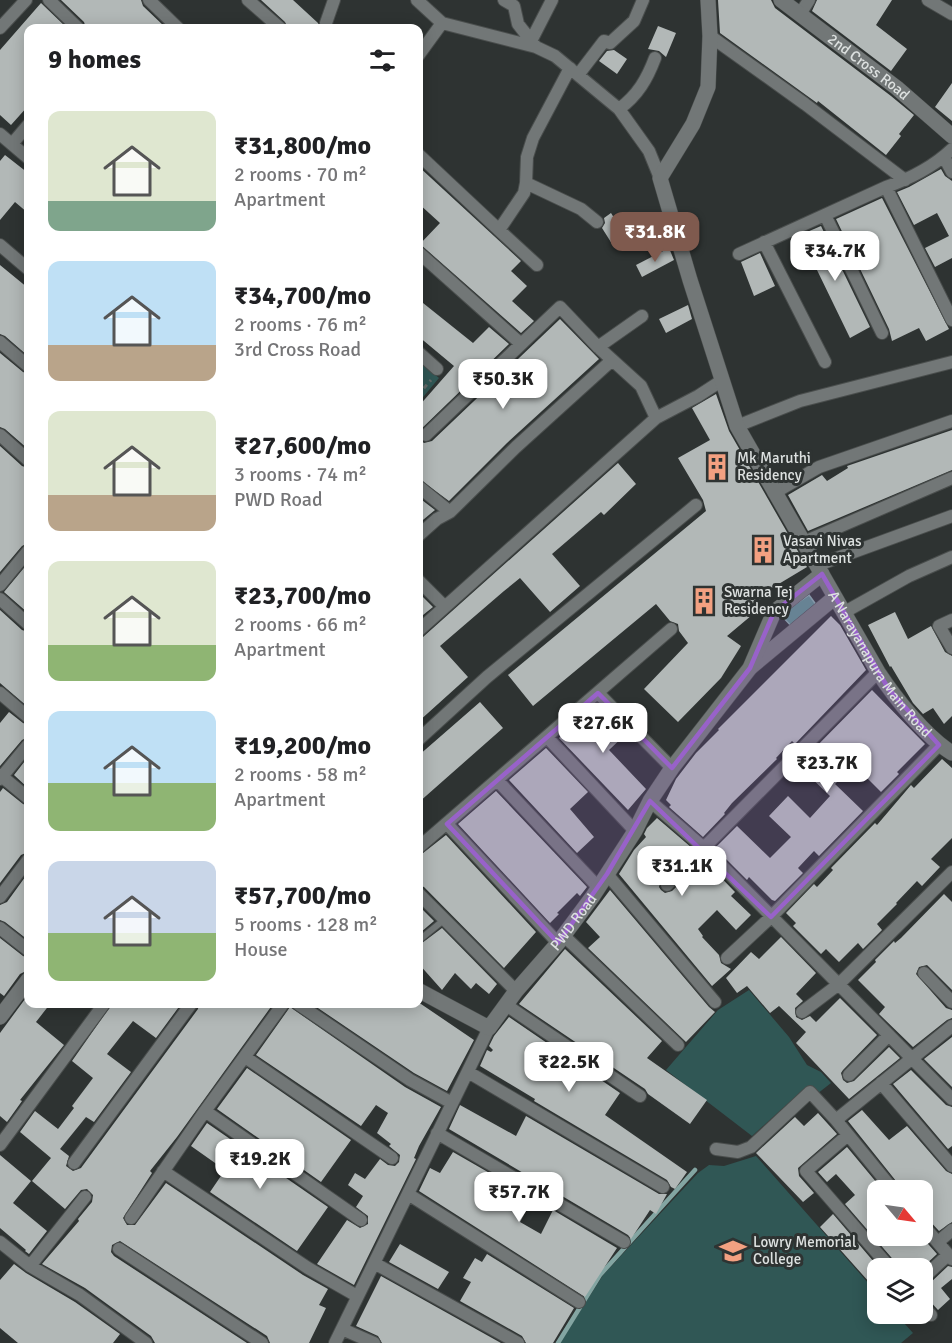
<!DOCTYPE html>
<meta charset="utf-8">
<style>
body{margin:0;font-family:Signika,sans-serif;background:#f2f2f2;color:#202124;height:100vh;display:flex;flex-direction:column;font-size:22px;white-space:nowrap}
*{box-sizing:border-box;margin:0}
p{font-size:20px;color:#757577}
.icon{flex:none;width:33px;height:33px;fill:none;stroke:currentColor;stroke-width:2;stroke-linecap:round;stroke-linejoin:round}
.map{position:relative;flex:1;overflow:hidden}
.sheet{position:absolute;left:24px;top:24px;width:399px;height:984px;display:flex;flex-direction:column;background:#fff;border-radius:12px;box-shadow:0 3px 15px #0003}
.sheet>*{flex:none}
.needle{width:39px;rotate:119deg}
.buttons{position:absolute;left:867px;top:1180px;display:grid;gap:12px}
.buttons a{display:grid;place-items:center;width:66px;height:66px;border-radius:12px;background:#fff;box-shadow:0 3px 15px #0003;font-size:30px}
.price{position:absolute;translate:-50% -51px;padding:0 14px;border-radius:12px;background:#fff;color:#222;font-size:20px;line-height:39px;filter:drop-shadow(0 2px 3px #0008)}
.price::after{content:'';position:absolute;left:50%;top:36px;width:18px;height:14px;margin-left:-9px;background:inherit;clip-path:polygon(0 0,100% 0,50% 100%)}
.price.current{background:#7f5a4e;color:#fff}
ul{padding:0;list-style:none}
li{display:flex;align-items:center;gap:18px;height:150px;padding:0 24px}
li span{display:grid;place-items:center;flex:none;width:168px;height:120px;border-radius:12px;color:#555}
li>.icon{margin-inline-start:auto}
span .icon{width:72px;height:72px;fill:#fffc;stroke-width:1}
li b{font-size:26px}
h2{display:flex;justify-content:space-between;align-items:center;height:72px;padding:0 24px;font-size:26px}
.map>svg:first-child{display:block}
</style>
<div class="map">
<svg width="952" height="1343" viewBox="0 0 952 1343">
<rect width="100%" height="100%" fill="#2e3332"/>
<!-- green -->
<path fill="#305755" d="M 419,361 L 439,378 L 419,402 Z
M 749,990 L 789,1037 L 807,1065 L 821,1072 L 831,1083 L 817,1094 L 806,1087 L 752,1136 L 666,1070 L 718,1010 Z
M 756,1156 L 877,1293 L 878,1314 L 896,1314 L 913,1333 L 901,1343 L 560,1343 L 603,1275 L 698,1173 L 709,1165 L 724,1166 Z"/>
<!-- water -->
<path fill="#5c8b88" stroke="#83a5a2" stroke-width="1.5" d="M 809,595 L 817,606 L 794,629 L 780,614 Z"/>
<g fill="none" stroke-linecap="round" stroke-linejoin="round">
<!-- stream -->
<path stroke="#83a5a2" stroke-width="4.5" d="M 558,1343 L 600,1275 L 695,1170"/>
</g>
<!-- building -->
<path fill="#b2b8b7" d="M 61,0 L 141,0 L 143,6 L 166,28 L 86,28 L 84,22 Z
M 261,0 L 293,0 L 318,23 L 320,28 L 288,28 L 285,22 Z
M 718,0 L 771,0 L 775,8 L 891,96 L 914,115 L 899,134 L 901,136 L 886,155 L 818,101 L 817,103 L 720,33 Z
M 817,0 L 892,0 L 876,25 L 907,49 L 891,71 L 812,11 Z
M 41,3 L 67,28 L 28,28 L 28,106 L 11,125 L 0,115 L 0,50 Z
M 658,26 L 676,33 L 666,57 L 659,51 L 648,49 Z
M 614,50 L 627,59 L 617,74 L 599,61 L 607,51 Z
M 952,83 L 952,121 L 935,107 Z
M 5,155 L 28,173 L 28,213 L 15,202 L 0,220 L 0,161 Z
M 418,166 L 521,261 L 511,271 L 527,286 L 512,301 L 534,321 L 521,333 L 420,244 L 440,223 L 418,203 Z
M 941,169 L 945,176 L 952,181 L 952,258 L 935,267 L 925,248 L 949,236 L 937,213 L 914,225 L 897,192 L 909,187 Z
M 882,198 L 949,329 L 926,341 L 919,328 L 892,341 L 889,329 L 836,219 Z
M 611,213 L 628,240 L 614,247 L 602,228 L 605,223 L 604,218 Z
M 821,226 L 870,327 L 850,338 L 800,235 Z
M 669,248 L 674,260 L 642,277 L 636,265 Z
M 760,253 L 775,286 L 754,296 L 741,262 Z
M 0,265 L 28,288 L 28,356 L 5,336 L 0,334 Z
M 418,299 L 473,343 L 489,327 L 509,344 L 418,432 L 418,407 L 454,366 L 418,336 Z
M 688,305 L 692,319 L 666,333 L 659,319 Z
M 560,319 L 599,359 L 507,443 L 449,501 L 418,478 L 418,438 L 424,443 L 432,441 Z
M 0,353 L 23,372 L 28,374 L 28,449 L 5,429 L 0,427 Z
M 716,394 L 729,431 L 807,567 L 767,591 L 769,594 L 746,608 L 752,615 L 727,636 L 741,646 L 721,678 L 678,722 L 644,689 L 688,643 L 679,631 L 678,624 L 670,621 L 656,604 L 533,706 L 508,675 L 706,511 L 703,500 L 678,458 L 710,440 L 692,408 Z
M 952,430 L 952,470 L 808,531 L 788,495 L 822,475 L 827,481 L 848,468 L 847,466 Z
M 0,446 L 22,466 L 28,468 L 28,543 L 22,546 L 0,572 Z
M 618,463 L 636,484 L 604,515 L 601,512 L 552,554 L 580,586 L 550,612 L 520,578 L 504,591 L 440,646 L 468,677 L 418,722 L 418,639 L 423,637 Z
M 418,497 L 435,510 L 418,524 Z
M 28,563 L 28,613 L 4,592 Z
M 418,592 L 433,607 L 418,619 Z
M 0,610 L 22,630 L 28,632 L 28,707 L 0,683 Z
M 895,612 L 908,639 L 931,626 L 945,652 L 952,656 L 952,716 L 944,724 L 933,708 L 923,714 L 913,703 L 891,666 L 890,667 L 868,625 Z
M 831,616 L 840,625 L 866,670 L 795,744 L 792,741 L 776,758 L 777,759 L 732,803 L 724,813 L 725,814 L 703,837 L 669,807 L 671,805 L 666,800 L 676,779 L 696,753 L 719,730 L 718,729 Z
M 872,690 L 925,744 L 897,772 L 899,774 L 881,792 L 854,765 L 835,784 L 863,811 L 819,856 L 814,851 L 798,868 L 803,873 L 775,901 L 772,900 L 749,877 L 747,880 L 715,848 L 737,826 L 770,858 L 791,837 L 769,816 L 788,796 L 810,818 L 830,796 L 800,767 L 809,758 L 807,756 Z
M 480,702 L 503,728 L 418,803 L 418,756 Z
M 597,704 L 626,734 L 609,750 L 646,789 L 628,810 L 559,738 Z
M 9,712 L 23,723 L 28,725 L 28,737 L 22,740 L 0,766 L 0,723 Z
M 546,748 L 588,792 L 570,809 L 594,837 L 577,853 L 509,780 Z
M 28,757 L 28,788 L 14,775 Z
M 942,759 L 952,768 L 952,838 L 931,859 L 940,867 L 922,886 L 917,881 L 896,903 L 897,904 L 877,924 L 882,930 L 863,949 L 858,943 L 839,962 L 826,949 L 821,954 L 793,926 L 796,923 L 786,913 L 814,884 L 817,887 L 833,870 L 831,868 L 875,823 L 877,825 L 911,785 L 914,788 Z
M 3,788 L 23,804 L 28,806 L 28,852 L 21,855 L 0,883 L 0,792 Z
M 496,791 L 587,887 L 580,896 L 577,893 L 557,913 L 559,914 L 550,923 L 458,824 Z
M 657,818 L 692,848 L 661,880 L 659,887 L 661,890 L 665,893 L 672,891 L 704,860 L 735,892 L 731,896 L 751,915 L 736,930 L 717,910 L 698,929 L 703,936 L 702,937 L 719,955 L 721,963 L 731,969 L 712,986 L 619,874 L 634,850 L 646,837 L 644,834 L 647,828 Z
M 446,835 L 536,932 L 504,968 L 424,887 L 418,885 L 418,857 Z
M 28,873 L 28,940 L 5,922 L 0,920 L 0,905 L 7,902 Z
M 610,890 L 709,1007 L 715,1012 L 686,1042 L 588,948 L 600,937 L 586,922 Z
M 944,894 L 952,902 L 952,990 L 927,965 L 919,967 L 916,974 L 946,1008 L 952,1010 L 952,1018 L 947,1020 L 913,1047 L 879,1014 L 885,1007 L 858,980 L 876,962 L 875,960 L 894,941 L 895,943 L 901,938 Z
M 418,905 L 434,921 L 421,932 L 418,929 Z
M 442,928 L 497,984 L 489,994 L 476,983 L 471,989 L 455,973 L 442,990 L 418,963 L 418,946 Z
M 781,937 L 816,973 L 796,994 L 803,1001 L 795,1008 L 796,1017 L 802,1020 L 810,1016 L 816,1022 L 840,998 L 877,1035 L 843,1070 L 841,1073 L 843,1080 L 847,1083 L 854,1081 L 889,1047 L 900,1058 L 849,1099 L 796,1043 L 806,1032 L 779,1006 L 770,1013 L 747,986 L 737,993 L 726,978 L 751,952 L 759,959 Z
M 0,938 L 23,956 L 28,958 L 28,970 L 20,974 L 4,996 L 0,993 Z
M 565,949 L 662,1041 L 647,1058 L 707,1100 L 690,1124 L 648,1094 L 645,1089 L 519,1004 Z
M 28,995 L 28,1004 L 50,1004 L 36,1022 L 64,1045 L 20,1100 L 22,1101 L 7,1122 L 0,1116 L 0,1033 Z
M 112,1004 L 181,1004 L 156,1038 L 133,1021 L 107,1054 L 131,1072 L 94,1122 L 86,1117 L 60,1149 L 69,1156 L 66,1166 L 73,1171 L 81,1168 L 198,1009 L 199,1004 L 273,1004 L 177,1137 L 150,1171 L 152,1173 L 123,1218 L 127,1225 L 135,1225 L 166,1183 L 303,1275 L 328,1289 L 319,1305 L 326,1308 L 309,1343 L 270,1343 L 267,1336 L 120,1241 L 112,1245 L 111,1252 L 114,1256 L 247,1343 L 155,1343 L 151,1336 L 85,1288 L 42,1264 L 79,1221 L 78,1219 L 92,1202 L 93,1195 L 87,1189 L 81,1190 L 65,1209 L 32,1181 L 51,1158 L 20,1132 L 35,1111 L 58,1129 L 74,1108 L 72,1106 L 93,1078 L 72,1061 Z
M 312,1004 L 421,1004 L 474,1040 L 447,1091 L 414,1073 Z
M 290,1007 L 405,1087 L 441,1107 L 419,1146 L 414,1158 L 416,1159 L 354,1285 L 317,1264 L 347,1220 L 360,1228 L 368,1224 L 368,1216 L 356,1207 L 363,1196 L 348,1185 L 355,1173 L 365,1179 L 380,1159 L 388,1165 L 395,1166 L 399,1162 L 400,1155 L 389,1146 L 391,1144 L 377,1133 L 388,1113 L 376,1105 L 361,1126 L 256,1055 Z
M 509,1017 L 620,1093 L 605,1115 L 687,1172 L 675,1189 L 671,1187 L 667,1180 L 534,1101 L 535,1099 L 480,1066 L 487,1050 L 491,1052 L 493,1050 L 489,1046 L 494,1036 Z
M 952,1037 L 952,1087 L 924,1059 Z
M 247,1068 L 351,1140 L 321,1182 L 217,1109 Z
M 911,1070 L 946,1105 L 952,1107 L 952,1146 L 948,1149 L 893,1084 Z
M 460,1105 L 516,1136 L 526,1116 L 659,1194 L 667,1194 L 656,1214 L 650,1210 L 631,1239 L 628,1235 L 449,1129 Z
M 862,1110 L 889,1140 L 907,1126 L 946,1171 L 952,1174 L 952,1222 L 939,1231 L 928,1219 L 922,1216 L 922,1191 L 902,1191 L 900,1186 L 848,1121 Z
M 818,1113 L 837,1134 L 798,1168 L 799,1176 L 814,1193 L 803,1202 L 756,1153 L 795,1117 L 804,1126 Z
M 207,1123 L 328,1207 L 297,1251 L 210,1192 L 225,1170 L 191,1146 Z
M 847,1147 L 882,1189 L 878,1191 L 878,1236 L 921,1236 L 937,1254 L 921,1269 L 899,1269 L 897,1264 L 845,1204 L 855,1195 L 836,1174 L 827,1182 L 818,1172 Z
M 453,1152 L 533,1198 L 520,1222 L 541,1234 L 553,1210 L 617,1248 L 585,1297 L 419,1191 L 430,1168 L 440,1173 Z
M 0,1155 L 31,1181 L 13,1203 L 47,1231 L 29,1254 L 25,1251 L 26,1250 L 0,1228 Z
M 833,1214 L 880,1269 L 878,1269 L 878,1292 L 820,1227 Z
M 400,1244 L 449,1272 L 438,1289 L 389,1262 Z
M 487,1254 L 574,1308 L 553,1343 L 526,1343 L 522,1336 L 460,1301 L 471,1282 L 463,1278 L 475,1258 L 482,1262 Z
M 14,1264 L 26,1273 L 75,1302 L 120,1334 L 113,1343 L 18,1343 L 0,1328 L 0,1280 Z
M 948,1266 L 952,1267 L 952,1279 L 941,1288 L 950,1299 L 938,1310 L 928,1299 L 922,1297 L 922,1287 L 928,1285 Z
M 381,1276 L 501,1343 L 382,1343 L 378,1336 L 356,1326 Z"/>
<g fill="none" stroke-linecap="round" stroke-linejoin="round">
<defs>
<path id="service" d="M 418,941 L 445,919"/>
<path id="minor" d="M 49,0 L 78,28
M 149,0 L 178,28
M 248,0 L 280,28
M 417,0 L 442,23
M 504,0 L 514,6 L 518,24 L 536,47
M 928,0 L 952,14
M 800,14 L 809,0
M 326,23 L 334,0
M 0,28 L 26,0
M 710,36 L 805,104 L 905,180
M 531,41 L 552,0
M 418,56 L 442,23 L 536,47 L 555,56 L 619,109 L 649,151 L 660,178
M 578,75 L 604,41 L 610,43 L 634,21 L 643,0
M 619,109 C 638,95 647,79 655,58
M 0,134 L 28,158
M 12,144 L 28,125
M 418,154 L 499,230 L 524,193 L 526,183 L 527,157 L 533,138 L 570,68
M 944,157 L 952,172
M 526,183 L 581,209 L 597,222
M 886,187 L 952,320
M 825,215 L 882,333
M 499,230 L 537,265
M 764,242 L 825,362
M 0,245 L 28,269
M 418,252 L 520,343
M 739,254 L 886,187 C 909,179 934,166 952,149
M 0,342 L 28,366
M 598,347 L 642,316
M 418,352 L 437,369
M 737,426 L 800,401 L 952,362
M 0,435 L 28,460
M 426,435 L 560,307 L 598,347 L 641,386 L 656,418
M 418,486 L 450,512
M 774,493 L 819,467 L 952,421
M 418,536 L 437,519 L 450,512 L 516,447 L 611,361
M 804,542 L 952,478
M 818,565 L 952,516
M 418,580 L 445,607
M 0,585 L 28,551
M 0,599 L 28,624
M 843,613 L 909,576 L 952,557
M 952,620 L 939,626 L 952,648
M 418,631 L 656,418 L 698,396 L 721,381
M 0,693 L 28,717
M 598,693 L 672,768
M 547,737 L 635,831
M 418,740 L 487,677 L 696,505
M 0,775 L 28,798
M 0,779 L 28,745
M 497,780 L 599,888
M 650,801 L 705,849 L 952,1099
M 447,824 L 558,943
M 418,848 L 671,629
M 607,874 L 715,1002
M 667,885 L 878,672
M 418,893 L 516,991
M 0,897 L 28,860
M 0,928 L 28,950
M 563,935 L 678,1045
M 727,958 L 771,917 L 939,745
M 924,973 L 952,1002
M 298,1004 L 410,1080 L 452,1103
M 506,1005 L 640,1096
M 802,1012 L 839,984 L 952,872
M 245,1057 L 392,1158
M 468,1072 L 663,1187
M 849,1075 L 889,1035
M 881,1083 L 952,1166
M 205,1111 L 361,1220
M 836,1120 L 952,1026
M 437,1133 L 624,1242
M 848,1135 L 806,1171 L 891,1269
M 0,1145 L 104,1004
M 716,1149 L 738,1152 L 751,1147 L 810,1092 L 836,1120 L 894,1191
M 74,1163 L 191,1004
M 163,1171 L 308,1268 L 357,1296
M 408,1194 L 579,1302
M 131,1218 L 205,1111 L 283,1004
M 922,1224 L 952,1259
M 0,1242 L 30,1266 L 80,1295 L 146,1343
M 938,1242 L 952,1230
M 119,1249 L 262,1343
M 374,1263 L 518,1343
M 30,1266 L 85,1197
M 922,1279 L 948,1255
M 922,1305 L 931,1315
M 342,1329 L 374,1343
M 335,1343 L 489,1028"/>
<g id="tertiary">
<path id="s1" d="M 708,0 L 710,36 L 708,87 L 693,124 L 660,178 L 690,280 L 737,426 L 878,672 C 895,698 926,737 952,753"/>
<path id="s2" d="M 781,0 L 897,88 L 952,136"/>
<path d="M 751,667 L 834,598"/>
<path id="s3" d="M 418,990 L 489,1028 L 516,991 L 558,943 L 593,896 L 635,831 L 650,801 L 672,768 L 750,668 L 774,612 L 822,574"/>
<path d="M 0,1017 L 28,980"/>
</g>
</defs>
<!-- service casing -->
<use href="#service" stroke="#4a4e4d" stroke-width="8"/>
<!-- minor casing -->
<use href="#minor" stroke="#4a4e4d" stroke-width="14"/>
<!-- tertiary casing -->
<use href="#tertiary" stroke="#4a4e4d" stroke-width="16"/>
<!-- path -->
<path stroke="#656a69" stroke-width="3" stroke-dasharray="4.5 4.5" stroke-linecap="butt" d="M 418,395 L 431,380"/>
<!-- service -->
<use href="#service" stroke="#727777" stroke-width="6"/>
<!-- minor -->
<use href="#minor" stroke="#727777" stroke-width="12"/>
<!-- tertiary -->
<use href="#tertiary" stroke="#727777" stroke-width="15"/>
</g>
<!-- marked area -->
<path fill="#9862c9" fill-opacity="0.2" stroke="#9862c9" stroke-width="4.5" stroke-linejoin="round" d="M 822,574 L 888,688 L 939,745 L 771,917 L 650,801 L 607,874 L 558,943 L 447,824 L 598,693 L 672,768 L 750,668 L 774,612 Z"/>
<!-- icons -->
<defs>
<symbol id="building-bare" viewBox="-9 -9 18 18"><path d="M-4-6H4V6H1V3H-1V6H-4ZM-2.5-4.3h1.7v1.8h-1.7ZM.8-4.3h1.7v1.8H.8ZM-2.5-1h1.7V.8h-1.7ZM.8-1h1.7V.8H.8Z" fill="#f3a081" stroke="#2e3332" stroke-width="2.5" paint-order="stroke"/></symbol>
<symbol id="university-bare" viewBox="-9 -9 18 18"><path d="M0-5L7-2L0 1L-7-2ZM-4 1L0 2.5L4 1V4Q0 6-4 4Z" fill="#f3a081" stroke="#2e3332" stroke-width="2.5" paint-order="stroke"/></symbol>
</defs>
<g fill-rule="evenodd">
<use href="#building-bare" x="698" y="448" width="38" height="38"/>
<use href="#building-bare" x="744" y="531" width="38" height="38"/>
<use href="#building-bare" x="685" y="582" width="38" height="38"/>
<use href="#university-bare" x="714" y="1232" width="38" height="38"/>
</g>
<g text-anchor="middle" stroke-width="6" stroke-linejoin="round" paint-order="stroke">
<!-- street labels -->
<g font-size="15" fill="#dde1e0" stroke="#2e3332">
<text dy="5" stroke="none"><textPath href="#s2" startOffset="110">2nd Cross Road</textPath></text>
<text dy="5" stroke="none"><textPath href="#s1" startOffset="728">A Narayanapura Main Road</textPath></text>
<text dy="5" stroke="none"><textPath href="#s3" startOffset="216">PWD Road</textPath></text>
</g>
<!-- poi labels -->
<g font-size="15" fill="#dde1e0" stroke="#2e3332" text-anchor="start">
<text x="737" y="463">Mk Maruthi<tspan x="737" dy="17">Residency</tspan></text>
<text x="783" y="546">Vasavi Nivas<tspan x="783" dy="17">Apartment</tspan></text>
<text x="724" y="597">Swarna Tej<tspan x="724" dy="17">Residency</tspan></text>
<text x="753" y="1247">Lowry Memorial<tspan x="753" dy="17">College</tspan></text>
</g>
</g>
</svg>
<div class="buttons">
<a><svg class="needle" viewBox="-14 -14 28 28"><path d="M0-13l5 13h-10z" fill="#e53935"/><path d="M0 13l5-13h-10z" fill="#757577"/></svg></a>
<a><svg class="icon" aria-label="layers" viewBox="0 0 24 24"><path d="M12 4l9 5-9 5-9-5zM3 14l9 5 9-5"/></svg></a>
</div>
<b class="price current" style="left:655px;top:263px">₹31.8K</b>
<b class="price" style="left:835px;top:282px">₹34.7K</b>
<b class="price" style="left:503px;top:410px">₹50.3K</b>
<b class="price" style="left:603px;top:754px">₹27.6K</b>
<b class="price" style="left:827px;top:794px">₹23.7K</b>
<b class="price" style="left:682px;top:897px">₹31.1K</b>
<b class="price" style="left:569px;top:1093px">₹22.5K</b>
<b class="price" style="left:260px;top:1190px">₹19.2K</b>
<b class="price" style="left:519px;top:1223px">₹57.7K</b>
<section class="sheet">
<h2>9 homes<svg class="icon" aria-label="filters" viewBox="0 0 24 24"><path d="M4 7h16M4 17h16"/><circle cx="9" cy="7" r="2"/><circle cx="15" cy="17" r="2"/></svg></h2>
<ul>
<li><span style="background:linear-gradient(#dfe7d0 75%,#7fa58c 0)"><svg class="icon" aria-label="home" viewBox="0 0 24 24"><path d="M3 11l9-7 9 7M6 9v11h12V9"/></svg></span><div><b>₹31,800/mo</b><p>2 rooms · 70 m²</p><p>Apartment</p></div></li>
<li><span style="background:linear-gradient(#bfe0f5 70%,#b9a48a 0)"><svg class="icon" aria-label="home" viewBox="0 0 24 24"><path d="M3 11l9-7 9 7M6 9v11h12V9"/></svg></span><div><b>₹34,700/mo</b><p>2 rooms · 76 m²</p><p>3rd Cross Road</p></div></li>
<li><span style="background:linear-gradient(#dfe7d0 70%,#b9a48a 0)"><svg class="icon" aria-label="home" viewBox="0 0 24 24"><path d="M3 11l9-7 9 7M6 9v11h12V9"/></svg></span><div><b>₹27,600/mo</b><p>3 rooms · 74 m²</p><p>PWD Road</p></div></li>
<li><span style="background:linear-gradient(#dfe7d0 70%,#8fb573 0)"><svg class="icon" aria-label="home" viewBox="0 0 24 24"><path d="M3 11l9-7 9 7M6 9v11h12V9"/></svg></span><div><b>₹23,700/mo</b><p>2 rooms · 66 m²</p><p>Apartment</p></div></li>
<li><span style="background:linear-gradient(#bfe0f5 60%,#8fb573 0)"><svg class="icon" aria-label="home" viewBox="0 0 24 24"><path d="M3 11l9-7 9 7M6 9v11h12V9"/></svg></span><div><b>₹19,200/mo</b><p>2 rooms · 58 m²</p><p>Apartment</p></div></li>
<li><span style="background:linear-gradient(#c9d6e8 60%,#8fb573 0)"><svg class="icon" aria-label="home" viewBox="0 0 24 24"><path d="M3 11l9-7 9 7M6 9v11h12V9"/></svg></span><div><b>₹57,700/mo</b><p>5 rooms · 128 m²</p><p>House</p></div></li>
</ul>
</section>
</div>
